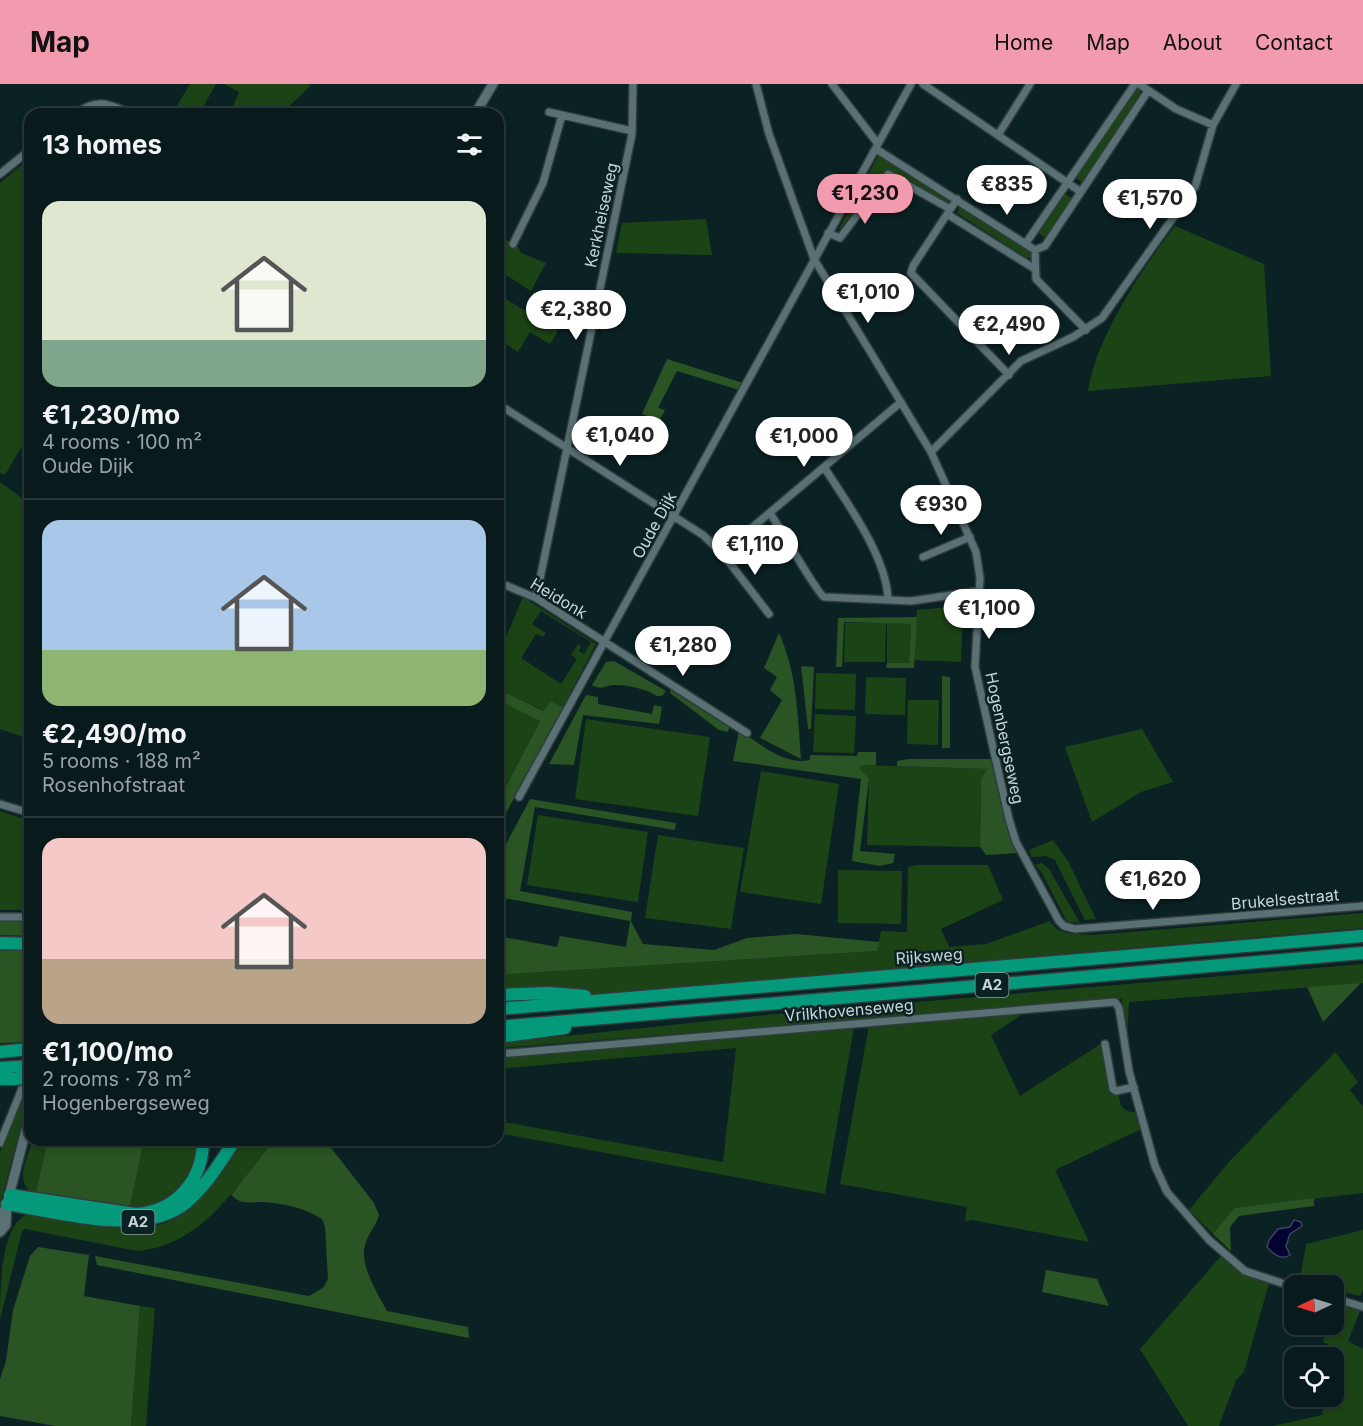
<!DOCTYPE html>
<meta charset="utf-8">
<style>
body{margin:0;font-family:Inter,sans-serif;background:#112324;color:#f1f3f6;height:100vh;display:flex;flex-direction:column;font-size:22px;white-space:nowrap}
*{box-sizing:border-box;margin:0}
p{font-size:20px;color:#98a1a3}
.icon{flex:none;width:33px;height:33px;fill:none;stroke:currentColor;stroke-width:2;stroke-linecap:round;stroke-linejoin:round}
.map{position:relative;flex:1;overflow:hidden}
.side{position:absolute;left:24px;top:24px;width:480px;height:1038px;display:flex;flex-direction:column;background:#081a1b;border-radius:18px;box-shadow:0 3px 9px #0003,0 0 0 2px #29383a}
.side>*{flex:none}
.needle{width:39px;rotate:266deg}
.buttons{position:absolute;left:1284px;top:1191px;display:grid;gap:12px}
.buttons a{display:grid;place-items:center;width:60px;height:60px;border-radius:12px;background:#081a1b;box-shadow:0 3px 9px #0003,0 0 0 2px #29383a;font-size:30px}
.price{position:absolute;translate:-50% -51px;padding:0 14px;border-radius:21px;background:#fff;color:#222;font-size:20px;line-height:39px;filter:drop-shadow(0 2px 3px #0008)}
.price::after{content:'';position:absolute;left:50%;top:36px;width:18px;height:14px;margin-left:-9px;background:inherit;clip-path:polygon(0 0,100% 0,50% 100%)}
.price.current{background:#f29aae;color:#111}
ul{padding:0;list-style:none}
li{display:grid;align-content:center;gap:12px;height:318px;padding:0 18px}
li+li{border-top:2px solid #29383a}
li span{display:grid;place-items:center;height:186px;border-radius:18px;color:#555}
li>.icon{margin-inline-start:auto}
span .icon{width:108px;height:108px;fill:#fffc;stroke-width:1}
li b{font-size:26px}
h2{display:flex;justify-content:space-between;align-items:center;height:72px;padding:0 18px;font-size:26px}
header{display:flex;align-items:center;gap:36px;box-sizing:border-box;height:84px;padding:0 30px;background:#f29aae;color:#111}
header strong{font-size:28px}
nav{display:flex;gap:33px;margin-inline-start:auto;font-size:21px}
.map>svg:first-child{display:block}
</style>
<header>
<strong>Map</strong>
<nav><a>Home</a><a>Map</a><a>About</a><a>Contact</a></nav>
</header>
<div class="map">
<svg width="1363" height="1342" viewBox="0 0 1363 1342">
<rect width="100%" height="100%" fill="#0b2224"/>
<!-- green -->
<path fill="#1c4315" fill-rule="evenodd" d="M 190,0 L 216,0 L 199,30 L 172,30 Z
M 224,0 L 308,0 L 311,1 L 281,30 L 232,30 L 230,29 L 239,8 Z
M 1137,2 L 1142,12 L 1083,99 L 1075,93 Z
M 879,70 L 951,117 L 947,120 L 888,88 L 837,148 Z
M 30,74 L 30,348 L 5,391 L 0,389 L 0,99 Z
M 1064,109 L 1073,115 L 1046,154 L 1037,148 Z
M 960,121 L 1031,167 L 1031,174 L 1026,174 L 957,129 Z
M 706,135 L 712,171 L 616,169 L 622,139 Z
M 1175,142 L 1264,180 L 1271,292 L 1088,307 C 1097,251 1141,187 1175,142 Z
M 498,152 L 517,161 L 521,169 L 546,179 L 531,207 L 498,186 Z
M 498,210 L 558,247 L 550,260 L 530,248 L 518,268 L 498,255 Z
M 0,398 L 30,420 L 30,655 L 0,645 Z
M 523,513 L 596,560 L 563,623 L 550,617 L 545,627 L 498,605 L 498,572 ZM 541,527 L 591,558 L 584,570 L 579,567 L 581,562 L 578,560 L 571,571 L 577,575 L 561,600 L 521,574 L 536,550 L 543,553 L 546,549 L 532,540 Z
M 963,522 L 961,578 L 913,576 L 917,526 Z
M 845,539 L 886,539 L 885,578 L 844,578 Z
M 887,539 L 911,540 L 909,579 L 887,579 Z
M 816,589 L 856,590 L 855,626 L 815,625 Z
M 866,593 L 906,594 L 905,631 L 865,630 Z
M 498,616 L 540,637 L 498,718 Z
M 908,616 L 939,616 L 938,661 L 907,660 Z
M 815,630 L 856,632 L 854,669 L 813,668 Z
M 586,635 L 710,653 L 698,732 L 575,715 Z
M 1142,645 L 1173,698 L 1141,708 L 1092,738 L 1065,663 Z
M 864,681 L 988,685 L 981,695 L 980,763 L 867,761 L 869,695 L 858,684 Z
M 761,687 L 839,700 L 821,820 L 740,808 Z
M 0,727 L 30,737 L 30,759 L 23,780 L 30,783 L 30,826 L 0,826 Z
M 538,731 L 648,748 L 638,818 L 527,801 Z
M 658,751 L 744,764 L 731,845 L 645,834 Z
M 1053,756 L 1068,777 L 1096,835 L 1085,836 L 1055,776 L 1046,772 L 1032,773 L 1029,766 Z
M 1042,779 L 1049,785 L 1080,839 L 1067,838 L 1042,789 L 1035,781 Z
M 918,781 L 988,781 L 1003,816 L 941,845 L 949,863 L 986,860 L 1050,837 C 1058,852 1078,850 1093,851 L 1363,829 L 1363,844 L 591,911 L 498,912 L 498,891 L 877,867 L 881,847 L 907,848 L 908,783 Z
M 838,786 L 902,787 L 901,840 L 838,839 Z
M 1363,880 L 1363,899 L 1129,918 L 1127,960 L 1122,915 L 498,964 L 498,959 L 776,930 Z
M 1023,930 L 991,951 L 1020,1012 L 1107,956 L 1121,1022 L 1127,1027 L 1137,1029 L 1141,1045 L 1055,1086 L 1089,1158 L 972,1136 L 965,1137 L 967,1123 L 840,1100 L 869,941 Z
M 854,943 L 825,1110 L 498,1049 L 498,1037 L 723,1078 L 736,964 L 498,985 L 498,972 Z
M 1335,968 L 1358,998 L 1350,1006 L 1363,1023 L 1363,1109 L 1234,1124 L 1213,1150 L 1189,1126 L 1229,1078 Z
M 30,990 L 30,1008 L 0,1120 L 0,1068 Z
M 33,1056 L 48,1056 L 35,1111 C 13,1099 27,1075 33,1056 Z
M 144,1056 L 196,1056 C 196,1093 169,1124 130,1123 Z
M 243,1056 L 274,1056 C 236,1102 202,1162 137,1167 L 25,1145 L 22,1147 L 0,1236 C 0,1208 0,1130 33,1130 C 83,1138 152,1162 192,1122 C 212,1103 226,1078 243,1056 Z
M 1363,1146 L 1363,1206 L 1360,1212 L 1334,1206 L 1334,1202 L 1316,1201 L 1300,1197 L 1306,1160 Z
M 1222,1171 L 1239,1188 L 1269,1199 L 1244,1288 L 1236,1296 L 1219,1342 L 1188,1342 L 1140,1265 Z
M 1334,1219 L 1360,1227 L 1348,1257 L 1363,1265 L 1363,1342 L 1273,1342 L 1322,1331 L 1326,1313 L 1334,1312 L 1334,1285 L 1338,1265 L 1323,1258 L 1327,1241 L 1334,1240 Z
M 140,1222 L 155,1224 L 146,1342 L 131,1342 Z"/>
<!-- forest -->
<path fill="#2a5423" d="M 667,275 L 743,299 L 739,306 L 677,287 L 658,324 L 665,326 L 648,358 L 639,353 L 649,333 L 642,330 Z
M 917,533 L 914,584 L 886,584 L 887,579 L 909,579 L 911,540 L 844,538 L 842,583 L 836,583 L 838,534 Z
M 779,549 C 797,589 798,632 801,675 L 760,654 L 782,616 L 770,606 L 777,593 L 764,584 Z
M 614,577 L 666,607 L 662,612 L 657,612 C 646,605 629,601 615,601 C 605,601 602,607 592,601 L 606,578 Z
M 801,582 L 814,583 L 811,645 L 808,645 Z
M 942,592 L 950,593 L 950,664 L 942,664 Z
M 671,602 L 730,641 L 728,648 L 719,646 L 670,609 Z
M 498,605 L 544,627 L 550,617 L 563,623 L 498,744 L 498,718 L 540,637 L 498,616 Z
M 586,611 L 598,613 L 598,620 L 652,630 L 654,621 L 662,623 L 659,640 L 583,631 L 574,681 L 549,680 Z
M 739,646 C 759,659 785,682 810,676 L 810,671 L 857,672 L 858,668 L 876,668 L 876,681 L 864,681 L 859,684 L 869,695 L 860,767 L 895,770 L 893,779 L 880,782 L 852,777 L 861,695 L 733,677 Z
M 908,675 L 992,675 L 1017,769 L 986,771 L 980,763 L 981,695 L 987,685 L 897,682 L 897,677 Z
M 530,715 L 676,739 L 675,746 L 535,723 L 520,807 L 632,828 L 631,837 L 643,860 L 714,866 L 747,854 L 796,850 L 879,858 L 877,867 L 498,891 L 498,852 L 557,863 L 560,852 L 626,863 L 630,837 L 498,813 L 498,775 Z
M 0,835 L 30,835 L 30,852 L 0,851 Z
M 0,864 L 30,865 L 30,958 L 0,959 Z
M 1361,899 L 1323,938 L 1307,903 Z
M 48,1056 L 144,1056 L 130,1123 L 35,1111 Z
M 274,1056 L 325,1056 L 374,1119 L 379,1131 C 376,1142 368,1150 365,1161 C 359,1181 378,1210 387,1227 L 468,1243 L 469,1254 L 97,1181 L 95,1172 L 309,1212 L 324,1203 L 328,1195 L 325,1143 L 322,1135 C 305,1124 282,1119 262,1118 C 249,1118 241,1121 231,1111 Z
M 1314,1114 L 1314,1122 L 1239,1132 L 1230,1143 L 1231,1167 L 1213,1150 L 1234,1124 Z
M 38,1163 L 89,1171 L 84,1212 L 140,1222 L 131,1342 L 55,1342 L 0,1332 L 0,1295 L 6,1277 L 13,1226 L 30,1172 Z
M 1046,1186 L 1097,1195 L 1109,1222 L 1042,1208 Z"/>
<!-- water -->
<path fill="#030332" stroke="#3e4263" stroke-width="1.5" d="M 1294,1136 L 1301,1138 L 1302,1142 L 1290,1150 L 1286,1162 L 1290,1171 C 1281,1177 1273,1170 1267,1163 L 1269,1156 L 1278,1145 L 1290,1143 Z"/>
<g fill="none" stroke-linecap="round" stroke-linejoin="round">
<defs>
<path id="street" d="M 756,0 L 769,50 L 814,175 L 931,368 L 976,468 L 980,494 L 975,583 L 1009,735 L 1016,758 L 1059,837 L 1064,842 L 1075,845 L 1363,822
M 832,0 L 878,60
M 923,0 L 1081,108
M 1139,0 L 1176,25 L 1213,41
M 549,28 L 632,47
M 75,30 C 99,13 108,20 133,30
M 998,51 L 1030,0
M 876,65 L 1035,166 L 1036,195 L 1086,246
M 0,90 L 30,66
M 957,115 L 913,182 L 911,189 L 1009,291
M 947,130 L 1035,185
M 828,149 L 840,154 L 888,90 L 950,125
M 1026,159 L 1135,0
M 513,160 L 543,99 L 562,31
M 1035,166 L 1045,162 L 1148,7
M 498,320 L 703,451 L 722,469 L 769,530
M 931,368 L 1021,277 L 1073,253 L 1102,234 L 1195,103 L 1213,41 L 1236,0
M 824,383 C 847,419 887,473 888,516
M 770,429 C 779,442 817,509 824,513 L 911,517 L 979,507
M 722,469 L 901,318
M 923,473 L 970,453
M 498,498 L 536,514 L 747,649
M 536,514 L 632,50 L 633,0
M 519,713 L 911,0
M 0,720 L 30,729
M 0,833 L 30,833
M 1105,960 L 1113,1005 L 1116,1007 L 1134,1003
M 498,970 L 1115,918 L 1119,924 L 1129,987 L 1155,1082 L 1167,1108 L 1209,1156 L 1245,1187 L 1294,1203
M 0,1059 L 27,992
M 1334,1214 L 1363,1223"/>
<path id="secondary" d="M 475,30 L 493,0
M 0,1136 L 7,1120
M 0,1148 L 6,1141 L 7,1120 L 30,1030"/>
<path id="highway" d="M 0,859 L 30,860
M 498,911 L 549,909 L 585,912
M 498,925 L 1363,852
M 498,943 L 1363,869
M 498,953 L 565,944
M 0,968 L 30,965
M 0,984 L 17,983
M 0,995 L 14,995
M 10,1111 L 135,1130 C 176,1128 203,1096 203,1056
M 7,1120 C 58,1128 146,1154 187,1118 C 207,1101 221,1077 235,1056"/>
</defs>
<!-- street casing -->
<use href="#street" stroke="#303b3d" stroke-width="10"/>
<!-- secondary casing -->
<use href="#secondary" stroke="#303b3d" stroke-width="12"/>
<!-- highway casing -->
<use href="#highway" stroke="#303b3d" stroke-width="15"/>
<!-- street -->
<use href="#street" stroke="#597174" stroke-width="7"/>
<!-- secondary -->
<use href="#secondary" stroke="#597174" stroke-width="9"/>
<!-- highway -->
<use href="#highway" stroke="#05997c" stroke-width="12"/>
<defs>
<path id="highway-bridge" d="M 17,983 L 30,982
M 14,995 L 30,994"/>
</defs>
<!-- highway-bridge casing -->
<use href="#highway-bridge" stroke="#303b3d" stroke-width="15" stroke-linecap="butt"/>
<!-- highway-bridge -->
<use href="#highway-bridge" stroke="#05997c" stroke-width="12"/>
</g>
<g text-anchor="middle" stroke-width="5" stroke-linejoin="round" paint-order="stroke">
<!-- shield labels -->
<g fill="#0b2224" stroke="#8f9fa1" stroke-width="1.5">
<rect x="975.5" y="889" width="33" height="24" rx="4.5"/>
<rect x="121.5" y="1126" width="33" height="24" rx="4.5"/>
</g>
<g font-size="15" font-weight="bold" fill="#c8d5d6">
<text x="992" y="906">A2</text>
<text x="138" y="1143">A2</text>
</g>
<!-- street labels -->
<g font-size="16" fill="#c8d5d6" stroke="#0b2224">
<text transform="translate(601 131) rotate(-78)" y="6">Kerkheiseweg</text>
<text transform="translate(654 441) rotate(-61)" y="6">Oude Dijk</text>
<text transform="translate(559 514) rotate(31)" y="6">Heidonk</text>
<text transform="translate(1005 654) rotate(78)" y="6">Hogenbergseweg</text>
<text transform="translate(1285 815) rotate(-5)" y="6">Brukelsestraat</text>
<text transform="translate(929 872) rotate(-4)" y="6">Rijksweg</text>
<text transform="translate(849 926) rotate(-5)" y="6">Vrilkhovenseweg</text>
</g>
</g>
</svg>
<div class="buttons">
<a><svg class="needle" viewBox="-14 -14 28 28"><path d="M0-13l5 13h-10z" fill="#e53935"/><path d="M0 13l5-13h-10z" fill="#98a1a3"/></svg></a>
<a><svg class="icon" aria-label="locate" viewBox="0 0 24 24"><circle cx="12" cy="12" r="6"/><path d="M12 2v4M12 18v4M2 12h4M18 12h4"/></svg></a>
</div>
<b class="price" style="left:1007px;top:132px">€835</b>
<b class="price current" style="left:865px;top:141px">€1,230</b>
<b class="price" style="left:1150px;top:146px">€1,570</b>
<b class="price" style="left:868px;top:240px">€1,010</b>
<b class="price" style="left:576px;top:257px">€2,380</b>
<b class="price" style="left:1009px;top:272px">€2,490</b>
<b class="price" style="left:620px;top:383px">€1,040</b>
<b class="price" style="left:804px;top:384px">€1,000</b>
<b class="price" style="left:941px;top:452px">€930</b>
<b class="price" style="left:755px;top:492px">€1,110</b>
<b class="price" style="left:989px;top:556px">€1,100</b>
<b class="price" style="left:683px;top:593px">€1,280</b>
<b class="price" style="left:1153px;top:827px">€1,620</b>
<section class="side">
<h2>13 homes<svg class="icon" aria-label="filters" viewBox="0 0 24 24"><path d="M4 7h16M4 17h16"/><circle cx="9" cy="7" r="2"/><circle cx="15" cy="17" r="2"/></svg></h2>
<ul>
<li><span style="background:linear-gradient(#dfe7d0 75%,#7fa58c 0)"><svg class="icon" aria-label="home" viewBox="0 0 24 24"><path d="M3 11l9-7 9 7M6 9v11h12V9"/></svg></span><div><b>€1,230/mo</b><p>4 rooms · 100 m²</p><p>Oude Dijk</p></div></li>
<li><span style="background:linear-gradient(#a9c7e8 70%,#8fb573 0)"><svg class="icon" aria-label="home" viewBox="0 0 24 24"><path d="M3 11l9-7 9 7M6 9v11h12V9"/></svg></span><div><b>€2,490/mo</b><p>5 rooms · 188 m²</p><p>Rosenhofstraat</p></div></li>
<li><span style="background:linear-gradient(#f6c9c9 65%,#b9a48a 0)"><svg class="icon" aria-label="home" viewBox="0 0 24 24"><path d="M3 11l9-7 9 7M6 9v11h12V9"/></svg></span><div><b>€1,100/mo</b><p>2 rooms · 78 m²</p><p>Hogenbergseweg</p></div></li>
</ul>
</section>
</div>
